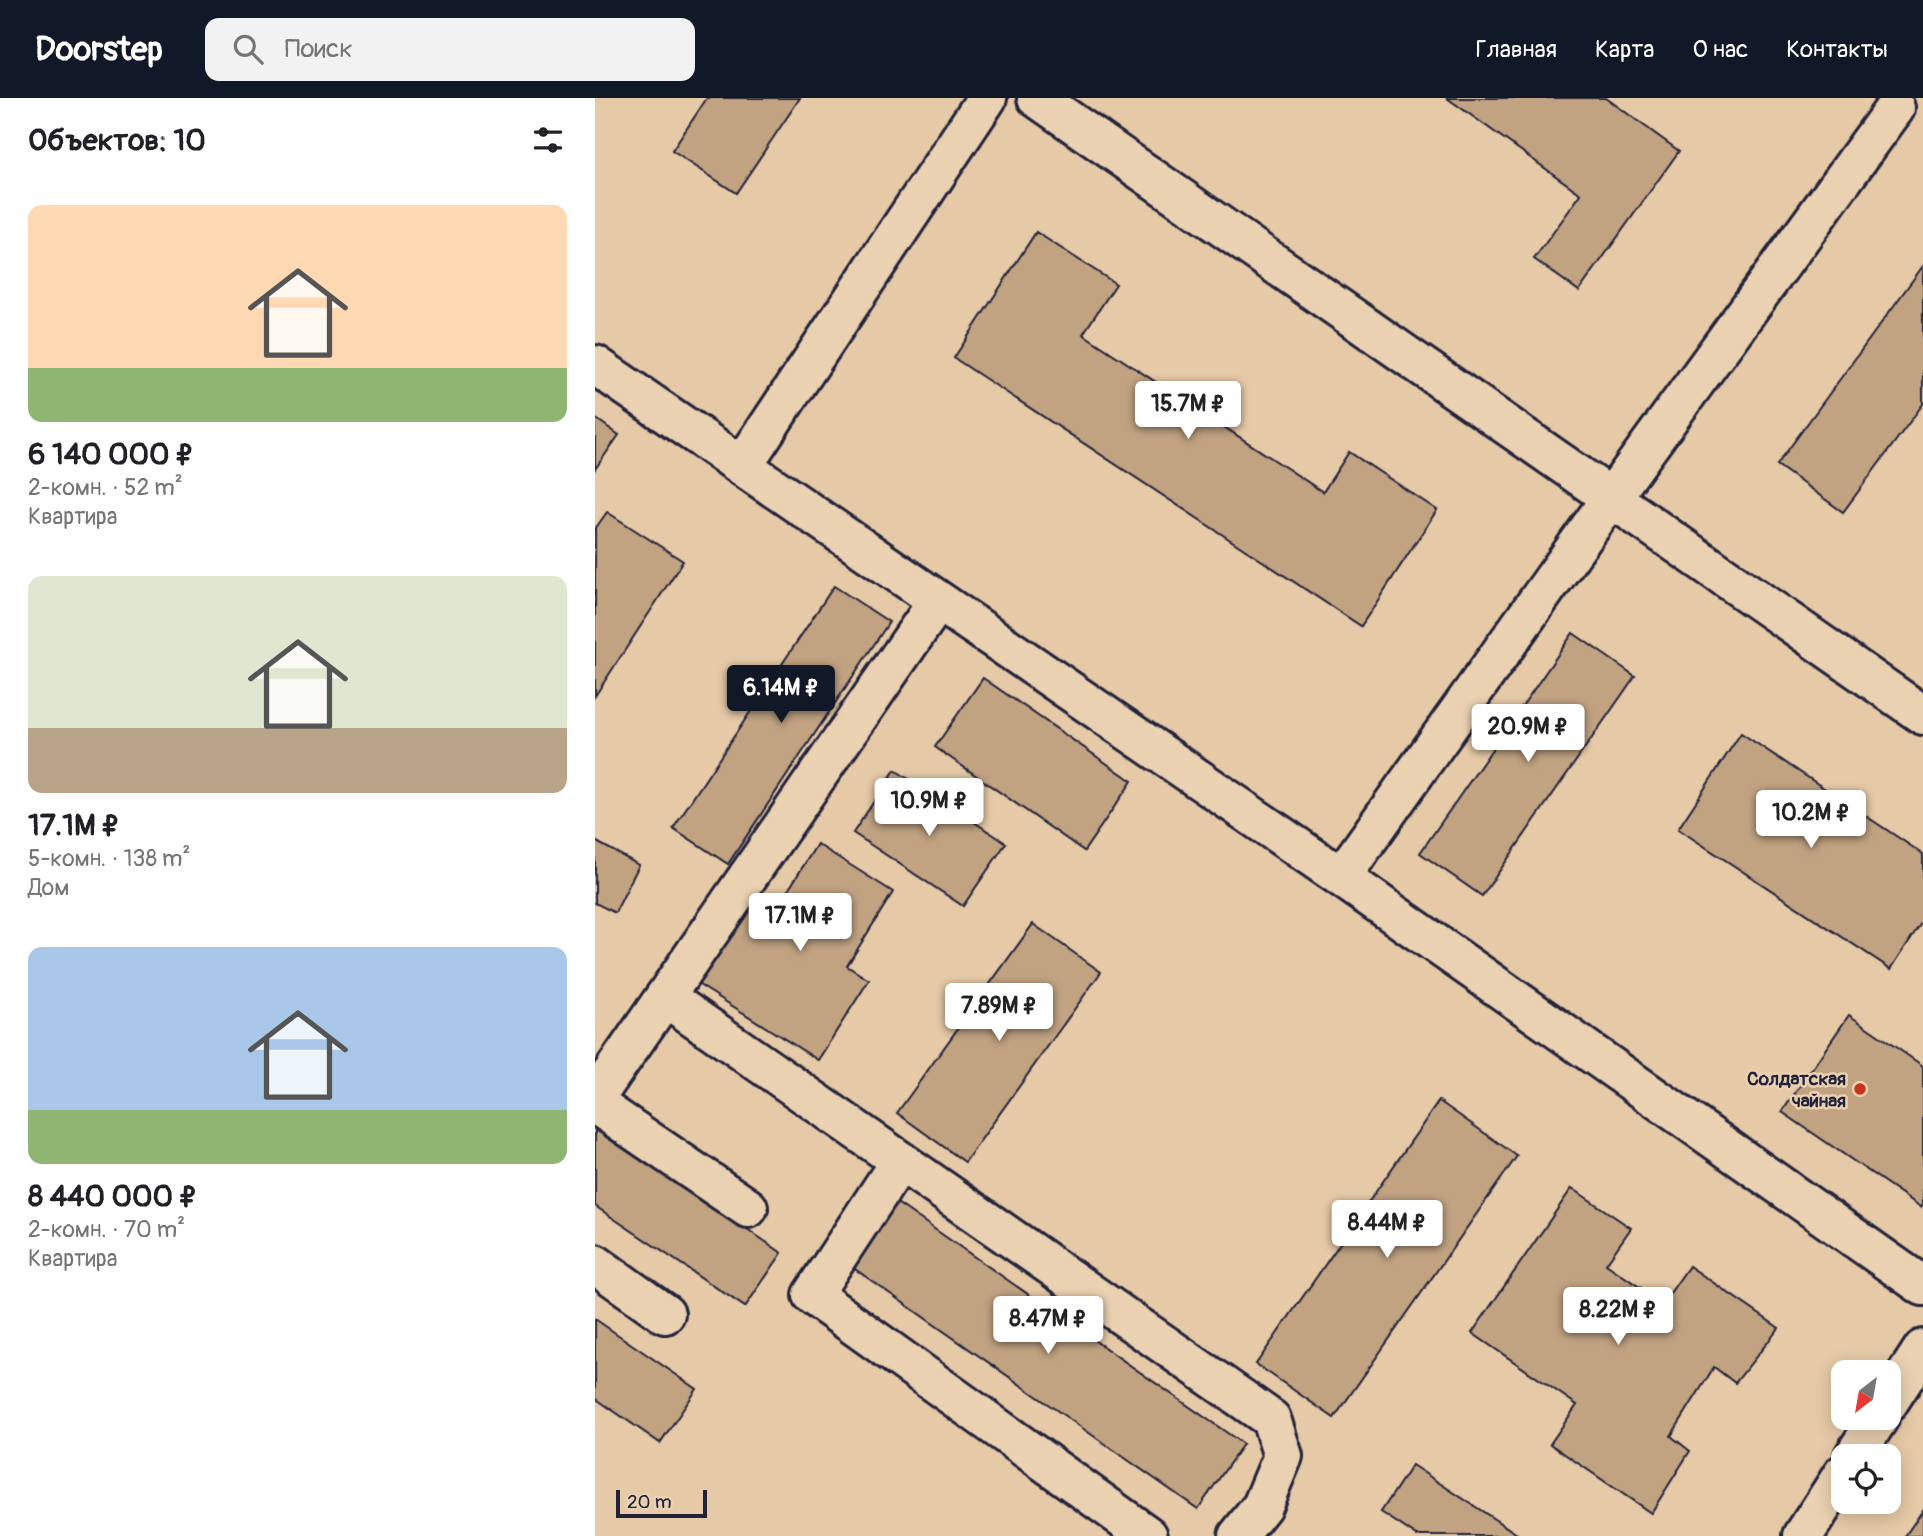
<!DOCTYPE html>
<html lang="ru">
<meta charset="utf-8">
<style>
body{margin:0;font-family:Pangolin,sans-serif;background:#f2f2f2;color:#202124;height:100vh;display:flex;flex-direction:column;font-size:26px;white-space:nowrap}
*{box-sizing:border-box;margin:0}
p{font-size:23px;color:#757577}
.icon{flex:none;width:38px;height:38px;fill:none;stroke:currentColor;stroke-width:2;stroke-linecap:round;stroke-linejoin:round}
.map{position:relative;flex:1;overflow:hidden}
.panel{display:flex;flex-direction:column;background:#fff;width:595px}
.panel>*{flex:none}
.needle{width:46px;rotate:211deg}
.buttons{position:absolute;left:1236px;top:1262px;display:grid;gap:14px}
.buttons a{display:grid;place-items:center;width:70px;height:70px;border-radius:14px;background:#fff;box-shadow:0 4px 18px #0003;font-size:35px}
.scale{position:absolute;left:21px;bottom:18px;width:91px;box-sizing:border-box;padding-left:7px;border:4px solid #22223b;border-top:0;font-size:19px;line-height:24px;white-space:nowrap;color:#22223b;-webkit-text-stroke:5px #ead1b2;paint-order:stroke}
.price{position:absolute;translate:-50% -60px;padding:0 16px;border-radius:7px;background:#fff;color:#222;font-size:23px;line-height:46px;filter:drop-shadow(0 2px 4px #0008)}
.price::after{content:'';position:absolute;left:50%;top:42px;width:21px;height:16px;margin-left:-10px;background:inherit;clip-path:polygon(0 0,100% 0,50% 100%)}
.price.active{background:#111827;color:#fff}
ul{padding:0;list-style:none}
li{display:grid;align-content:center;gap:14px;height:371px;padding:0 28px}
li span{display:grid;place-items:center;height:217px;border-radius:14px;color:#555}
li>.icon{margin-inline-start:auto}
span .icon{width:126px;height:126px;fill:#fffc;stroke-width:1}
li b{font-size:30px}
h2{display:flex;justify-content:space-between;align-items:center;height:84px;padding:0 28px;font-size:30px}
header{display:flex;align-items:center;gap:42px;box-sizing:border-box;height:98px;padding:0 35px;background:#111827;color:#fff}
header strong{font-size:33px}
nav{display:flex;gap:38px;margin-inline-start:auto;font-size:24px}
.search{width:490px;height:63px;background:#f2f2f2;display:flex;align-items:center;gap:18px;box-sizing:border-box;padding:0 24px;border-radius:14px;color:#757577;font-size:26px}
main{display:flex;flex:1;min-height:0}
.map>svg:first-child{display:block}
</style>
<header>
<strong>Doorstep</strong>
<div class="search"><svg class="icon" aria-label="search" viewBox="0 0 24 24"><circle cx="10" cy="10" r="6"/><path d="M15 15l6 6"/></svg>Поиск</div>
<nav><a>Главная</a><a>Карта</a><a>О нас</a><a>Контакты</a></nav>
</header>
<main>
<section class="panel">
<h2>Объектов: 10<svg class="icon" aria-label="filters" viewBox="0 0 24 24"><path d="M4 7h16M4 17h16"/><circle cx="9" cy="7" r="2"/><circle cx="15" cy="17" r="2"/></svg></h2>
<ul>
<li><span style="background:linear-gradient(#ffd9b3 75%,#8fb573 0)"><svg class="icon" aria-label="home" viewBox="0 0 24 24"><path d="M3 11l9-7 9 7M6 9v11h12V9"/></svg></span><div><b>6 140 000 ₽</b><p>2-комн. · 52 m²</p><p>Квартира</p></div></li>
<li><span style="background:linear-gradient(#dfe7d0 70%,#b9a48a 0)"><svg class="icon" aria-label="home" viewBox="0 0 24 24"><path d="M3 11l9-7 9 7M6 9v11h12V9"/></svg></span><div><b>17.1M ₽</b><p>5-комн. · 138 m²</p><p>Дом</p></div></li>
<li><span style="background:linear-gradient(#a9c7e8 75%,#8fb573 0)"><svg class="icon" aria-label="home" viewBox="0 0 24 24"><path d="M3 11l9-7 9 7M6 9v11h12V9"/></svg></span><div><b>8 440 000 ₽</b><p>2-комн. · 70 m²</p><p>Квартира</p></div></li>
</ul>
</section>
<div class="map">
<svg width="1328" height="1438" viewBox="0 0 1328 1438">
<rect width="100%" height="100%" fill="#e6caa7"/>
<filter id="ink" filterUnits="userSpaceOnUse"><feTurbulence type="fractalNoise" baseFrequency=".0143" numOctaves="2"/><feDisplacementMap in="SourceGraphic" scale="14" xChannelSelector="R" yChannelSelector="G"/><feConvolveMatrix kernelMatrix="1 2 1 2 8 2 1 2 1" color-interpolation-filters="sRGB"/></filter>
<g filter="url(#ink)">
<!-- building -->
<path fill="#c1a382" stroke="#22223b" stroke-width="2" d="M 112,0 L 205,0 L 141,95 L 77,53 Z
M 852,0 L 1011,0 L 1084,53 L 984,193 L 939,161 L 986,96 Z
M 441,134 L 521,186 L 488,236 L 728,394 L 754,354 L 842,412 L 766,528 L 359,260 Z
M 1328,168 L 1328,306 L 1248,414 L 1182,367 Z
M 0,320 L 24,337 L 0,371 Z
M 12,414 L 88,463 L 0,598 L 0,431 Z
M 239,488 L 294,524 L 133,766 L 78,730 Z
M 978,535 L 1040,578 L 887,798 L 825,755 Z
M 388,580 L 537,683 L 489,753 L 340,649 Z
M 1146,635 L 1328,756 L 1328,822 L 1296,871 L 1083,731 Z
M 300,672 L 411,745 L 368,808 L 258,735 Z
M 0,743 L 44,767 L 20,815 L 0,805 Z
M 222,746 L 298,794 L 252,868 L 274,882 L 223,962 L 101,885 L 156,799 L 179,815 Z
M 438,826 L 506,874 L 370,1064 L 302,1015 Z
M 1254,917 L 1328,968 L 1328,1106 L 1326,1109 L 1187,1014 Z
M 844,1003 L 922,1058 L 739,1320 L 661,1266 Z
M 2,1028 L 187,1155 L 150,1209 L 0,1108 L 0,1031 Z
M 977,1090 L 1036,1130 L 1011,1166 L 1068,1205 L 1094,1168 L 1184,1230 L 1140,1285 L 1119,1269 L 1076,1338 L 1095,1353 L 1056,1415 L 955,1346 L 982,1307 L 877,1235 Z
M 302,1105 L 648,1346 L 603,1411 L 257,1169 Z
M 0,1221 L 102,1291 L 65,1345 L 0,1300 Z
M 817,1367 L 925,1438 L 822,1438 L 786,1414 Z
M 1328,1412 L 1328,1438 L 1310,1438 Z"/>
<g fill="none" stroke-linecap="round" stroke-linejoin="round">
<defs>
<path id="minor" d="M 442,0 L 1328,617
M 0,267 L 746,779 L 1328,1188
M 147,368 L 392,0
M 746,779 L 1016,400 L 1300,10
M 70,899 L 676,1321 L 688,1358 L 667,1408 L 643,1438
M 0,1000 L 343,503
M 0,1006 L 153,1110
M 305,1063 L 217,1197 L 553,1438
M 0,1166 L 70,1216
M 1293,1305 L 1328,1251
M 1259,1358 L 1284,1320
M 1208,1438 L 1248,1376"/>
</defs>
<!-- minor casing -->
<use href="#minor" stroke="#22223b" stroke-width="44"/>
<!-- minor -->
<use href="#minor" stroke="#ead1b2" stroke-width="38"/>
</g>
</g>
<!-- markers -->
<circle fill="#c8321e" stroke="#ead1b2" stroke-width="2.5" cx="1265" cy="991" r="7"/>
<g text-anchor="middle" stroke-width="5" stroke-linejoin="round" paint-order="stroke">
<!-- poi labels -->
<g font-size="19" font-weight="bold" fill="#22223b" stroke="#ead1b2" text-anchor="end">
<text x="1251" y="987">Солдатская<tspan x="1251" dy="22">чайная</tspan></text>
</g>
</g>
</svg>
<div class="buttons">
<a><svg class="needle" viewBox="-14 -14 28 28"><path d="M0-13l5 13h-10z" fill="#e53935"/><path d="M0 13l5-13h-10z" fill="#757577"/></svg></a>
<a><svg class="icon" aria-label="locate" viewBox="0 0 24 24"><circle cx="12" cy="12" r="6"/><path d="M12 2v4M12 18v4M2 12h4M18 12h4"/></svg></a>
</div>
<div class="scale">20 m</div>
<b class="price" style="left:593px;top:343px">15.7M ₽</b>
<b class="price active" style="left:186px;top:627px">6.14M ₽</b>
<b class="price" style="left:933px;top:666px">20.9M ₽</b>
<b class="price" style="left:334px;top:740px">10.9M ₽</b>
<b class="price" style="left:1216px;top:752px">10.2M ₽</b>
<b class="price" style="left:205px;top:855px">17.1M ₽</b>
<b class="price" style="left:404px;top:945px">7.89M ₽</b>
<b class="price" style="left:792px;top:1162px">8.44M ₽</b>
<b class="price" style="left:1023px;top:1249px">8.22M ₽</b>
<b class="price" style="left:453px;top:1258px">8.47M ₽</b>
</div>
</main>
